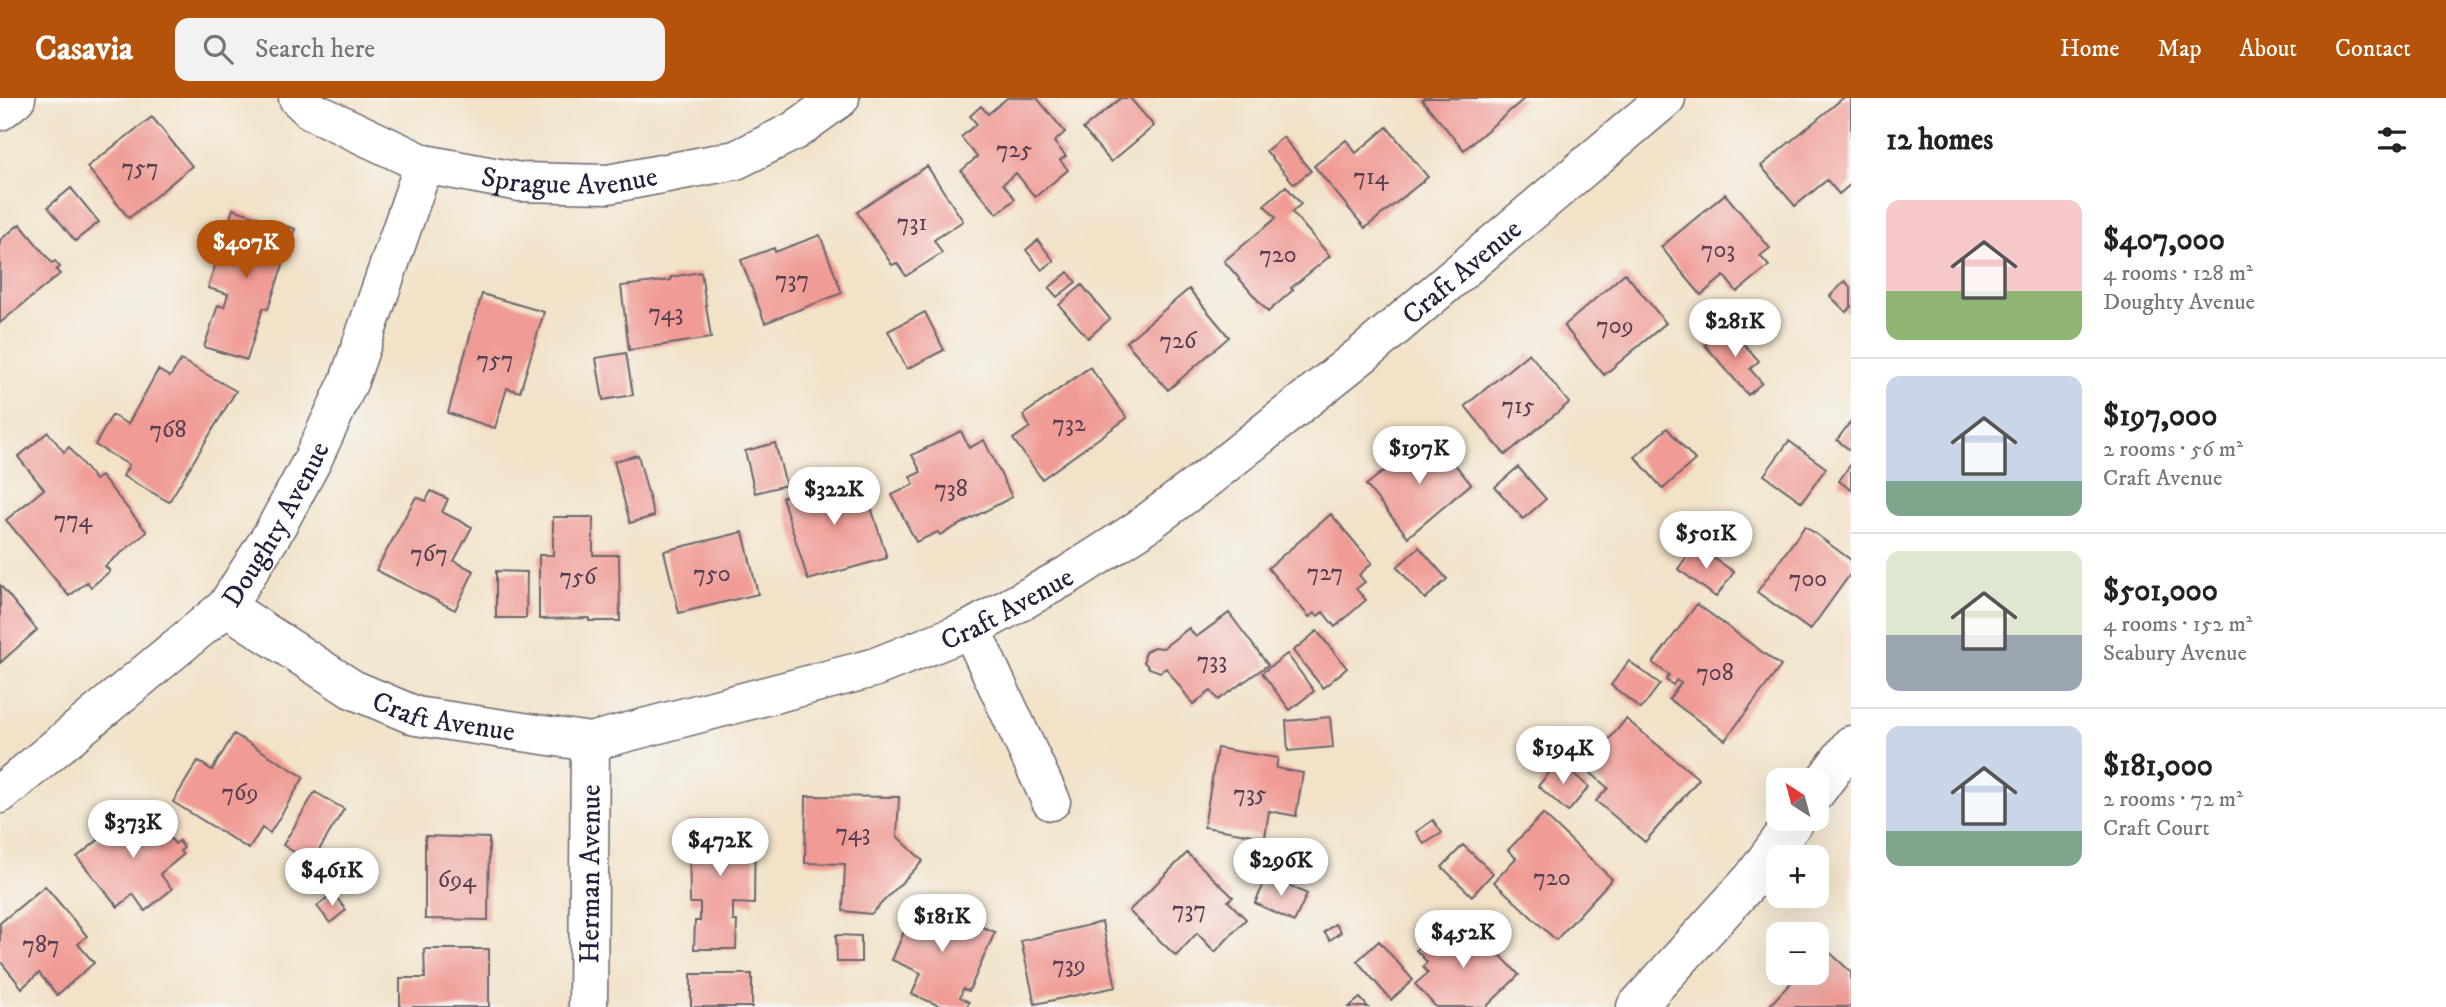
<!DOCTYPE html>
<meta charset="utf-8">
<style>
body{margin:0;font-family:"IM FELL DW Pica",serif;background:#f2f2f2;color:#222;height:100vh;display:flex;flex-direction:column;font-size:26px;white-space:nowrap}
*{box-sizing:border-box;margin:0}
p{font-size:23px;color:#767676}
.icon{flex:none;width:38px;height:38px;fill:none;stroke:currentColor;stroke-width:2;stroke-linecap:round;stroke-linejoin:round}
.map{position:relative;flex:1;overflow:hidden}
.sheet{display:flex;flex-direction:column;background:#fff;width:595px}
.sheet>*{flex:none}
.needle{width:46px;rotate:324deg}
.controls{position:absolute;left:1766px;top:670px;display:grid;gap:14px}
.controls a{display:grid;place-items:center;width:63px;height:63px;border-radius:14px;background:#fff;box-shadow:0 7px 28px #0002;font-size:35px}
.price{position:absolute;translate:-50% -60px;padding:0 16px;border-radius:24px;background:#fff;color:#222;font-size:23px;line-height:46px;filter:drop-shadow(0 2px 4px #0008)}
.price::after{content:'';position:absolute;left:50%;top:42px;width:21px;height:16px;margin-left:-10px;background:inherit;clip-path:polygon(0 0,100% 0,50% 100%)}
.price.on{background:#b45309;color:#fff}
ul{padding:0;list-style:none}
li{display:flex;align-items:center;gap:21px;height:175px;padding:0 35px}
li+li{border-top:2px solid #e0e0e0}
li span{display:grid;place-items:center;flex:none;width:196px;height:140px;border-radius:14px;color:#555}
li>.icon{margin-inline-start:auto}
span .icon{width:84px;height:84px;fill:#fffc;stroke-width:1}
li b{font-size:30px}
h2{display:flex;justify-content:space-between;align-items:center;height:84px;padding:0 35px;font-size:30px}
header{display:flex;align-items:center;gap:42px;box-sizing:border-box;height:98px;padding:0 35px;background:#b45309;color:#fff}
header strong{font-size:33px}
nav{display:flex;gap:38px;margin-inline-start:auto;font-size:24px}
.search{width:490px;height:63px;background:#f2f2f2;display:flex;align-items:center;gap:18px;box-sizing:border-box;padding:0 24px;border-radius:14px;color:#767676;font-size:26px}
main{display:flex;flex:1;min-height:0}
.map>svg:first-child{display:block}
</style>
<header>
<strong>Casavia</strong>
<div class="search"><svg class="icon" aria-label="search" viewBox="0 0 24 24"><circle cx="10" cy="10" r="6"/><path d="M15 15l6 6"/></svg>Search here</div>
<nav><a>Home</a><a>Map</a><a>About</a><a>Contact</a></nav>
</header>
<main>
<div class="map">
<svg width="1851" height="909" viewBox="0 0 1851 909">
<rect width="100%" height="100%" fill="#f6f6f2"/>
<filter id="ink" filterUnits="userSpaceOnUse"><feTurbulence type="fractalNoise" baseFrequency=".0143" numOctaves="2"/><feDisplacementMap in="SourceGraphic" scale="14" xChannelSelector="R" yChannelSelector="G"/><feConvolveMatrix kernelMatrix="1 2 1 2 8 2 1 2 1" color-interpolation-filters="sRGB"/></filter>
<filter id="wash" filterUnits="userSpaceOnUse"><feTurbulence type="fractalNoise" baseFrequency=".00686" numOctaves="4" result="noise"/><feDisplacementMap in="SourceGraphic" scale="28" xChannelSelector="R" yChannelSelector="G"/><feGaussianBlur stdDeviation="1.57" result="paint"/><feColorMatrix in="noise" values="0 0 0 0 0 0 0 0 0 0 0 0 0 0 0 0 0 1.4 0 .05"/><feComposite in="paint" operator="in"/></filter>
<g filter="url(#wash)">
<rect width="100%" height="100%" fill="#f2e2c8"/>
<g id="blocks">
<!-- building -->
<path fill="#f09b95" d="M 1007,0 L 1037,0 L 1065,34 L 1054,44 L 1066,58 L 1060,62 L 1068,72 L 1035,99 L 1016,75 L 1003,86 L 1015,101 L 997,116 L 961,73 L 977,59 L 961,39 L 977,26 L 970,18 L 981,8 L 988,16 Z
M 1121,0 L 1130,0 L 1154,28 L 1111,64 L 1083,31 Z
M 1425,0 L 1525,0 L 1464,52 L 1422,2 Z
M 1843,0 L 1851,0 L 1851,86 L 1839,96 L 1827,82 L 1795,108 L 1761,68 Z
M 152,19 L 192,68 L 129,120 L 87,69 Z
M 1387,29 L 1428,79 L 1365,130 L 1314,68 L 1346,42 L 1356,55 Z
M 1283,39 L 1311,73 L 1294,86 L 1266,53 Z
M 927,68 L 963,123 L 934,142 L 942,155 L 906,178 L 897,165 L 892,167 L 857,114 Z
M 1286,88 L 1301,106 L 1292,114 L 1330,158 L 1291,190 L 1293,192 L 1268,214 L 1224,163 L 1276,120 L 1264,107 Z
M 71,90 L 99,124 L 75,143 L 48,109 Z
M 1725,96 L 1770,150 L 1760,158 L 1769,168 L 1737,194 L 1724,178 L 1701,197 L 1661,149 Z
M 233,111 L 295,131 L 268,211 L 263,210 L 247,262 L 204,249 L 218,207 L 224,209 L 228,196 L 208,190 Z
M 20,126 L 52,165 L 55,163 L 60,169 L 56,172 L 60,176 L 0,225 L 0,142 Z
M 820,137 L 842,195 L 765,225 L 741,162 L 774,150 L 775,154 Z
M 1038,142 L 1054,163 L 1042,172 L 1026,152 Z
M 701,174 L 711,240 L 629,252 L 621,188 L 671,182 L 671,179 Z
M 1068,174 L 1076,184 L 1057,199 L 1049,190 Z
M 1625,175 L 1666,225 L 1604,277 L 1564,228 Z
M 1845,183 L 1851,190 L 1851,209 L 1846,214 L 1830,198 Z
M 1082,187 L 1110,221 L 1088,240 L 1059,207 Z
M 1189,191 L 1229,239 L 1168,292 L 1126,244 Z
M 482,196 L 544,214 L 520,294 L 507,290 L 495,330 L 448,315 Z
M 925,214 L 944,252 L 907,271 L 888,233 Z
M 1728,228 L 1759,263 L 1750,271 L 1762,285 L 1748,297 L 1705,247 Z
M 626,255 L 633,297 L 603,302 L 596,260 Z
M 1529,255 L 1569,305 L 1505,357 L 1465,308 Z
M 181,262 L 236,293 L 169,404 L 123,378 L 129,367 L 95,347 L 112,317 L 128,326 L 158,272 L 170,279 Z
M 1090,269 L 1127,320 L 1042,381 L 1013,341 L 1030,329 L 1023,317 Z
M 1851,323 L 1851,353 L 1837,342 Z
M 1667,330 L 1695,362 L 1663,391 L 1635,359 Z
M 961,333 L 969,350 L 984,342 L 1012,399 L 940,437 L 938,434 L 916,444 L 892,397 L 914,386 L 910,379 L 921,374 L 912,357 Z
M 48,334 L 64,354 L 69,349 L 95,382 L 101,378 L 147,434 L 105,468 L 110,473 L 91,489 L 87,484 L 69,498 L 6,422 L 44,391 L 18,359 Z
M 1431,337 L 1471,386 L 1408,439 L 1366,387 Z
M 1789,343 L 1826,370 L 1802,404 L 1764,377 Z
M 775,345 L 786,387 L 755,395 L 745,353 Z
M 638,357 L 654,418 L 630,425 L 614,363 Z
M 1851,366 L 1851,392 L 1839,383 Z
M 1518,369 L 1546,401 L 1523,421 L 1495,389 Z
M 860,374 L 887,460 L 808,482 L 782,399 Z
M 431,393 L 448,401 L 442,414 L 472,429 L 454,463 L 474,473 L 455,512 L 376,472 L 416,399 L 426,403 Z
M 1331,416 L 1372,465 L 1359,477 L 1365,484 L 1356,491 L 1366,502 L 1335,529 L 1323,514 L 1318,518 L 1315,515 L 1309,519 L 1268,470 Z
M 553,419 L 593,419 L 593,457 L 619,457 L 620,523 L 589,523 L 589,520 L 539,521 L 539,457 L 553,457 Z
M 1805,428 L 1851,462 L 1851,475 L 1810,532 L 1757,494 Z
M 743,434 L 758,496 L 679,515 L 664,453 Z
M 1695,447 L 1734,474 L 1716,499 L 1678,471 Z
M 1419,449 L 1447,481 L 1425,501 L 1397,469 Z
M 496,473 L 527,474 L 526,520 L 496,520 Z
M 0,487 L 37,532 L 0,565 Z
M 1697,506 L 1781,568 L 1725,642 L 1669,601 L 1681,585 L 1676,582 L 1673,587 L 1666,582 L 1669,577 L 1653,565 Z
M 1229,515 L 1268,567 L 1218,602 L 1211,593 L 1193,606 L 1166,570 L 1160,574 L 1149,570 L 1144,564 L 1145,554 L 1154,549 L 1163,550 L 1189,530 L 1196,539 Z
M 1317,533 L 1347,570 L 1323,590 L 1293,553 Z
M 1287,556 L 1314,593 L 1290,612 L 1262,575 Z
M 1629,563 L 1660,586 L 1641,611 L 1611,587 Z
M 1330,619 L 1333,649 L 1288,653 L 1286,623 Z
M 1626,621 L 1699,681 L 1645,744 L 1596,703 L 1608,690 L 1585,670 Z
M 234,636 L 304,679 L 270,735 L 262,730 L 249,751 L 173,704 L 198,663 L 212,672 Z
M 1217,650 L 1278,660 L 1276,670 L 1303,675 L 1296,718 L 1269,713 L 1265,739 L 1204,729 Z
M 1559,663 L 1589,689 L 1568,714 L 1538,688 Z
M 315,694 L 344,711 L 311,765 L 283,747 Z
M 806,698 L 899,699 L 897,738 L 923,763 L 871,816 L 843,813 L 845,766 L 805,765 Z
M 142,707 L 154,722 L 159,719 L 165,727 L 161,730 L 175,746 L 179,743 L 184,750 L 180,753 L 183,757 L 160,776 L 172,791 L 145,813 L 133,796 L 118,809 L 77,759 Z
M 1543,716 L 1612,781 L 1556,842 L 1494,784 L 1516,760 L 1508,752 Z
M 689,722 L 755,723 L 754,806 L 733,805 L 733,823 L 737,823 L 736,851 L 694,851 L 695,823 L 700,823 L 700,805 L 690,805 Z
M 1433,722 L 1442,735 L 1424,746 L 1416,734 Z
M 425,738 L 489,740 L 488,822 L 425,821 Z
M 1463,747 L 1493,775 L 1472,798 L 1442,769 Z
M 1187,755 L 1233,799 L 1228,803 L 1246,821 L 1215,854 L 1197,835 L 1176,858 L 1129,813 Z
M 1268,777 L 1307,796 L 1294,824 L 1255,805 Z
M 45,788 L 87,838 L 78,846 L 94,865 L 57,897 L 39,875 L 22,890 L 0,863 L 0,825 Z
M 333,795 L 346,812 L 330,825 L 317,808 Z
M 917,803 L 995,834 L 969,893 L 963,891 L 960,899 L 969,904 L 967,909 L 942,909 L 912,896 L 921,875 L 892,862 Z
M 1102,824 L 1116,889 L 1035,906 L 1021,843 Z
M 1445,825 L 1463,844 L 1476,831 L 1519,877 L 1486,909 L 1436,909 L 1415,886 L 1428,875 L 1423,869 L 1427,864 L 1416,852 Z
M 1335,826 L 1341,834 L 1330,842 L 1324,834 Z
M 836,837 L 861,838 L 861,864 L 837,864 Z
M 1379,843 L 1413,882 L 1391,902 L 1357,863 Z
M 1825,850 L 1851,874 L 1851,909 L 1768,909 L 1800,875 L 1816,875 L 1816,858 Z
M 424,851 L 489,851 L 489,909 L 400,909 L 400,880 L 425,880 Z
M 691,876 L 752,876 L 752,909 L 691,909 Z
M 1360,900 L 1368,909 L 1349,909 Z"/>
</g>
</g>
<g filter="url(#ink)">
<use href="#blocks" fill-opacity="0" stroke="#6b656c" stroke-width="2"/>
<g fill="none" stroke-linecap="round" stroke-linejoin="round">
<defs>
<g id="minor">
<path id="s1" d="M 298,0 L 312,13 L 424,66 L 520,84 L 608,86 L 736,62 L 794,33 L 840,0"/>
<path d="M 0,13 L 16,0"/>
<path id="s2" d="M 226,509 L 352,591 L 416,618 L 590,644 L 873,570 L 971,531 L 1068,477 L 1138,432 L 1210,378 L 1369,251 L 1666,0"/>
<path d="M 971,531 L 1051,703"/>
<path d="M 1816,694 L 1851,647"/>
<path id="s3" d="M 0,696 L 226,509 L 273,435 L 312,363 L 349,283 L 424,66"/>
<path id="s4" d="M 588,909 L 590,644"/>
<path d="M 1636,909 L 1753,780 L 1796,721"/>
</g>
</defs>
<!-- minor casing -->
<use href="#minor" stroke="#6b656c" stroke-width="41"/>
<!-- minor -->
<use href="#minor" stroke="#fff" stroke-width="38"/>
</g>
</g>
<g text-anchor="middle" stroke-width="6" stroke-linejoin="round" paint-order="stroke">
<!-- number labels -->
<g font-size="24" fill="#564052">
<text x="1014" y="59">725</text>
<text x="140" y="77">757</text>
<text x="1371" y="86">714</text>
<text x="912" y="132">731</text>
<text x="1718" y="159">703</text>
<text x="1278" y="164">720</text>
<text x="792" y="189">737</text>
<text x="666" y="222">743</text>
<text x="1615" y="235">709</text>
<text x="1178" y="250">726</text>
<text x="495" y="269">757</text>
<text x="1518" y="315">715</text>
<text x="1069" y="333">732</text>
<text x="168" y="339">768</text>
<text x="951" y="398">738</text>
<text x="73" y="429">774</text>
<text x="429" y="463">767</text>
<text x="1325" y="482">727</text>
<text x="712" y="483">750</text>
<text x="578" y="486">756</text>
<text x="1808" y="488">700</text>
<text x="1212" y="570">733</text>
<text x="1715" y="582">708</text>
<text x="240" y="702">769</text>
<text x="1250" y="703">735</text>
<text x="853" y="742">743</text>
<text x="1552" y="787">720</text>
<text x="457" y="789">694</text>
<text x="1189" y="819">737</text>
<text x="41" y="854">787</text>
<text x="1069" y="874">739</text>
</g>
<!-- street labels -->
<g font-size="28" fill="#22223b" stroke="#f6f6f2">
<text dy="10" stroke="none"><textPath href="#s1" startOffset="290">Sprague Avenue</textPath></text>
<text dy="10" stroke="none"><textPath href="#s2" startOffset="1402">Craft Avenue</textPath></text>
<text dy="10" stroke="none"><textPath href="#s3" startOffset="390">Doughty Avenue</textPath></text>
<text dy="10" stroke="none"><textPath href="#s2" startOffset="835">Craft Avenue</textPath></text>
<text dy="10" stroke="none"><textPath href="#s2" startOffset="247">Craft Avenue</textPath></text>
<text dy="10" stroke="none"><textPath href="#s4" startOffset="133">Herman Avenue</textPath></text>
</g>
</g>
</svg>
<div class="controls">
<a><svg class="needle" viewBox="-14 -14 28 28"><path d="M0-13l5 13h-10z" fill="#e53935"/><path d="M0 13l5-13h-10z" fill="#767676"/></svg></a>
<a>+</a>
<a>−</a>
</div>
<b class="price on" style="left:246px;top:182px">$407K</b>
<b class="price" style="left:1735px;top:261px">$281K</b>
<b class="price" style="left:1419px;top:388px">$197K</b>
<b class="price" style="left:834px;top:429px">$322K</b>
<b class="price" style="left:1706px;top:473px">$501K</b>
<b class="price" style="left:1563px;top:688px">$194K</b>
<b class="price" style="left:133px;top:762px">$373K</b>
<b class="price" style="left:720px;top:780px">$472K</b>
<b class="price" style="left:1281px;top:800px">$296K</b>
<b class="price" style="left:332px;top:810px">$461K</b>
<b class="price" style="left:942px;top:856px">$181K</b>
<b class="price" style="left:1463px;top:872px">$452K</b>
</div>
<section class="sheet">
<h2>12 homes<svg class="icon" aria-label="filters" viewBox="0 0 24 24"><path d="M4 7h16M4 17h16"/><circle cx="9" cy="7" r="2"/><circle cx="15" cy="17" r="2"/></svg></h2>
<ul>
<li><span style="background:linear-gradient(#f6c9c9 65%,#8fb573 0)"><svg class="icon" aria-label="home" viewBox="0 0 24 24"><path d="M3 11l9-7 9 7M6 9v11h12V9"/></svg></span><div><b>$407,000</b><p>4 rooms · 128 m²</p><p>Doughty Avenue</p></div></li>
<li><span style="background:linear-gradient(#c9d6e8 75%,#7fa58c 0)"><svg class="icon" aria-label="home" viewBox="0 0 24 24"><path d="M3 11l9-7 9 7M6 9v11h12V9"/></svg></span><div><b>$197,000</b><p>2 rooms · 56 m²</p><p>Craft Avenue</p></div></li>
<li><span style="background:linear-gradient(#dfe7d0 60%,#9aa5b1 0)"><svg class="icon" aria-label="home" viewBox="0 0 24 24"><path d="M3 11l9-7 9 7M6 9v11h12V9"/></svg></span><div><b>$501,000</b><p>4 rooms · 152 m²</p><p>Seabury Avenue</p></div></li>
<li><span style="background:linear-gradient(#c9d6e8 75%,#7fa58c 0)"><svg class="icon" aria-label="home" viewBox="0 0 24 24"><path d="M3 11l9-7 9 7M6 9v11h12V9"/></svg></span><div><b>$181,000</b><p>2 rooms · 72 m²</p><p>Craft Court</p></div></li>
</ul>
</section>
</main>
